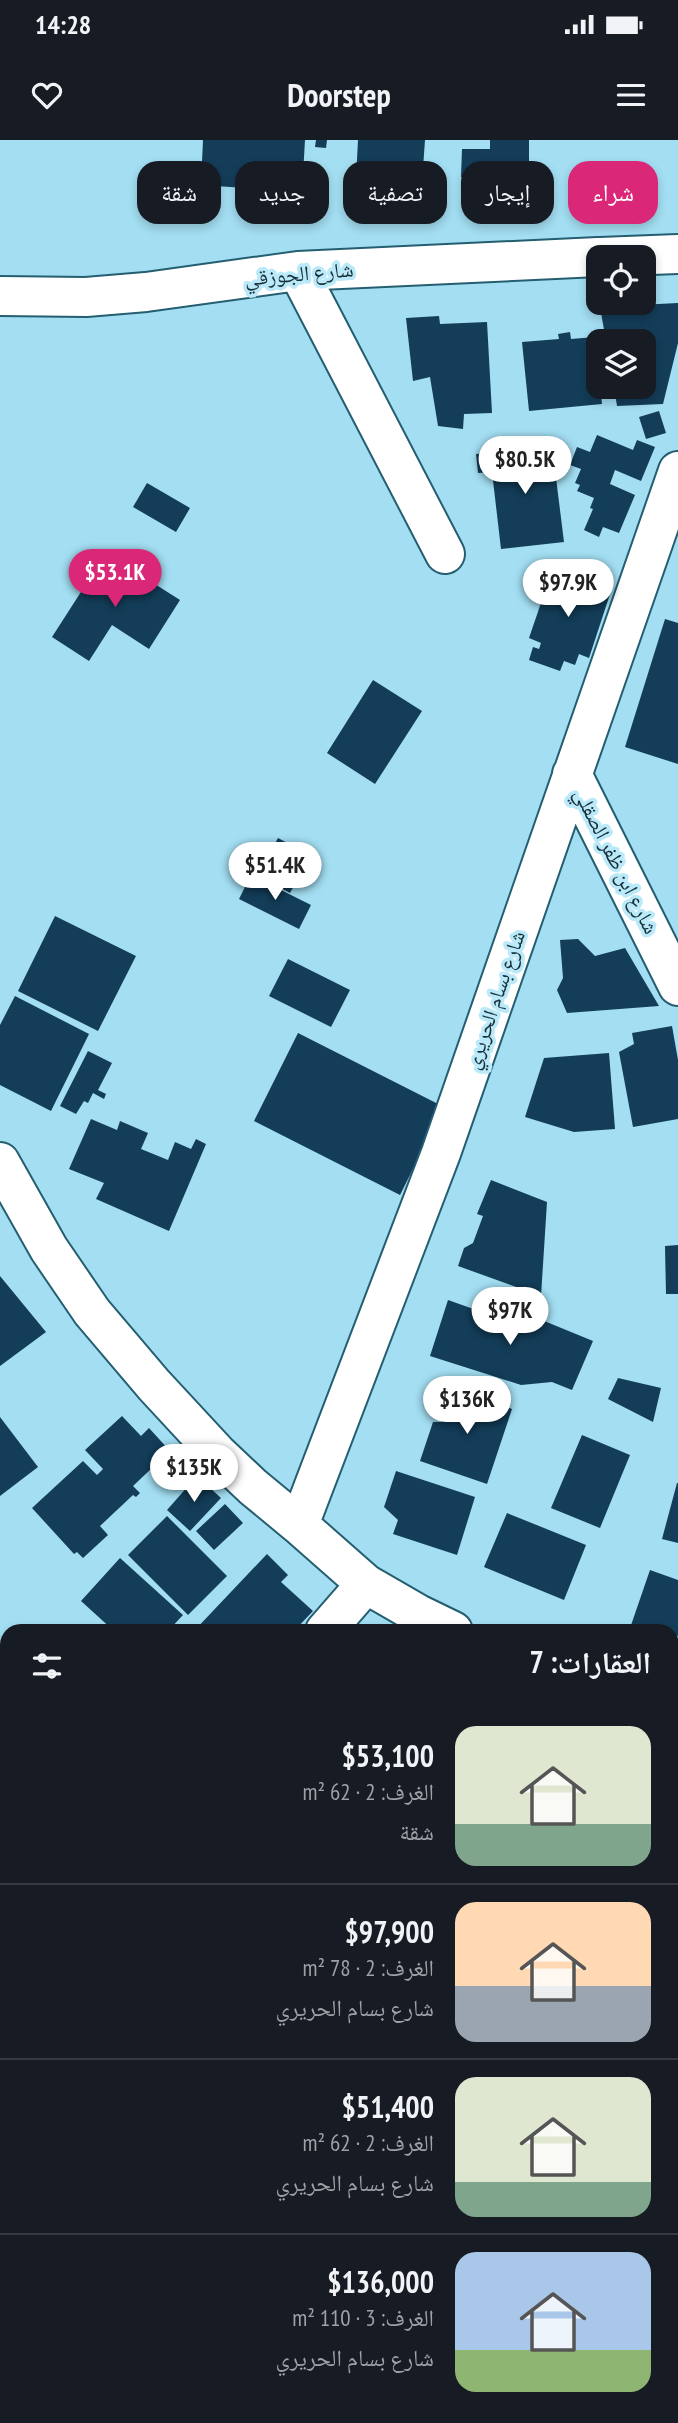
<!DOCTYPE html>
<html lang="ar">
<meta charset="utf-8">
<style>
body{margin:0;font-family:"PT Sans Narrow","Noto Naskh Arabic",sans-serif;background:#20242c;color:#f1f3f6;direction:rtl;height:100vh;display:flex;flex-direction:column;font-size:26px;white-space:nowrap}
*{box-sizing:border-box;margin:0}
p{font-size:23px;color:#9ea1a6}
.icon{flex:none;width:38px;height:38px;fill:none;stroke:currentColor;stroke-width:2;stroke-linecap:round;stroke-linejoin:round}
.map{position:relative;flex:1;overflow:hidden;direction:ltr}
.drawer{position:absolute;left:0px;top:1484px;width:679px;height:800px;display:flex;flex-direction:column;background:#171b24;border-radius:21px 21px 0 0;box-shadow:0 4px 10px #0003;direction:rtl}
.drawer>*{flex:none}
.banner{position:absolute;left:21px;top:21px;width:637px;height:63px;direction:rtl;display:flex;gap:14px}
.buttons{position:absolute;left:586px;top:105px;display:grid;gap:14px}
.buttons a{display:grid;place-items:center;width:70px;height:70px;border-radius:14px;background:#171b24;box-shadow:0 4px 10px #0003;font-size:35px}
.price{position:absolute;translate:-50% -60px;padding:0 16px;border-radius:24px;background:#fff;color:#222;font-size:23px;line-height:46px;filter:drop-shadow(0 2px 4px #0008)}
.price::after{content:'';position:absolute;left:50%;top:42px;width:21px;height:16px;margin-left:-10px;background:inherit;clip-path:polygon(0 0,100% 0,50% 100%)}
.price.on{background:#db2777;color:#fff}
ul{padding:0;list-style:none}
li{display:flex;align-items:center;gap:21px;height:175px;padding:0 28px}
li+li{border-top:2px solid #363941}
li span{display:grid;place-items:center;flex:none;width:196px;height:140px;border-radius:21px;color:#555}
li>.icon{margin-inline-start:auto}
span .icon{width:84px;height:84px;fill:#fffc;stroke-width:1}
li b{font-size:30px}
h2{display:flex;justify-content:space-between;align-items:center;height:84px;padding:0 28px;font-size:30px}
.chip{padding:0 24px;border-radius:21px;background:#171b24;box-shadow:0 4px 10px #0003;font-size:24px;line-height:63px}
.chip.on{background:#db2777;color:#fff}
.status{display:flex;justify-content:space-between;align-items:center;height:49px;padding:0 35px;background:#171b24;direction:ltr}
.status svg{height:19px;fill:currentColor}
header{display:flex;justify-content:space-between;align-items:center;height:91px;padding:0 28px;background:#171b24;font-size:32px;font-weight:700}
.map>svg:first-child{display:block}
</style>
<div class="status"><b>14:28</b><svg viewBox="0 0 49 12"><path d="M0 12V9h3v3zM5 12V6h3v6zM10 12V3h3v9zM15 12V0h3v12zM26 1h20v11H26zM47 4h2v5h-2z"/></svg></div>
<header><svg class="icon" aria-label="menu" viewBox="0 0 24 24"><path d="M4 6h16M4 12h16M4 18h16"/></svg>Doorstep<svg class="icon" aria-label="heart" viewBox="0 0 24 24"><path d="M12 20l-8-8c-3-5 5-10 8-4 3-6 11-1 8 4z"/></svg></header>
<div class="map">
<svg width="678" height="2283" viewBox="0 0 678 2283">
<rect width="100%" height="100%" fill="#a3def2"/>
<!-- building -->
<path fill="#133d59" d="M 203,0 L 305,0 L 302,52 L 201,45 Z
M 316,0 L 327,0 L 326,8 L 315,7 Z
M 358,0 L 425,0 L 422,42 L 356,39 Z
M 490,0 L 529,0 L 529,37 L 461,37 L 462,9 L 490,9 Z
M 678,163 L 678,203 L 663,264 L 617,266 L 614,247 L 644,247 L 644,201 L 606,201 L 600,167 Z
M 439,176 L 440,184 L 487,182 L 492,273 L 464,274 L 463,289 L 438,286 L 430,237 L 413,241 L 406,178 Z
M 570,192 L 571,199 L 595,197 L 602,264 L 529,271 L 522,202 L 559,199 L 558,194 Z
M 659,271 L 666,293 L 646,299 L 639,277 Z
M 597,295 L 633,310 L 637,300 L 655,307 L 641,341 L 615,330 L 610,344 L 635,355 L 619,393 L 603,387 L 599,397 L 584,390 L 593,369 L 590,368 L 594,358 L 577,351 L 580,345 L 575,343 L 581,329 L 570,325 L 577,307 L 590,312 Z
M 552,306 L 564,402 L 501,409 L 492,332 L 478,333 L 476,314 Z
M 147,343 L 190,368 L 176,392 L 133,367 Z
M 106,413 L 180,460 L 149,509 L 112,485 L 89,521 L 52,497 Z
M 556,423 L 582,432 L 580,437 L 612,448 L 589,518 L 579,514 L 575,525 L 564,521 L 560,531 L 529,520 L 533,507 L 539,509 L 541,503 L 529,498 L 543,457 L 554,461 L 557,450 L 548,447 Z
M 665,479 L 678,483 L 678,624 L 625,607 Z
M 373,540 L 422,571 L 375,644 L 327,613 Z
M 278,698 L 310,715 L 290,753 L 258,735 Z
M 251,735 L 311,765 L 299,789 L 239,759 Z
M 55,776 L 136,816 L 98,891 L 18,851 Z
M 578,799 L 595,816 L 625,808 L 659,866 L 567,873 L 557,850 L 563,838 L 560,800 Z
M 288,819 L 350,850 L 331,887 L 269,856 Z
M 15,856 L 89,894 L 51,971 L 0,945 L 0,885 Z
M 672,886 L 678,920 L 678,979 L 633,987 L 619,912 L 634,904 L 632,893 Z
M 298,893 L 444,967 L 400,1055 L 254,981 Z
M 88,911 L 112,923 L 98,950 L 106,954 L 104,959 L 93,953 L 88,963 L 84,961 L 76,974 L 60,966 Z
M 609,913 L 615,989 L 574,992 L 525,977 L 544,918 Z
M 91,979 L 117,990 L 120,981 L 148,993 L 141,1009 L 168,1020 L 175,1002 L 191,1009 L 196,999 L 206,1004 L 169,1091 L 96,1059 L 104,1043 L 69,1029 Z
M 491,1040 L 547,1062 L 541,1156 L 458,1126 L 464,1108 L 473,1103 L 483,1076 L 477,1074 Z
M 678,1105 L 678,1154 L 666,1154 L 665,1106 Z
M 0,1136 L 46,1192 L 0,1226 Z
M 448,1160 L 516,1184 L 532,1176 L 593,1201 L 572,1250 L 552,1242 L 521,1245 L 430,1216 Z
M 618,1238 L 661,1248 L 653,1282 L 608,1259 Z
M 452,1248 L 512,1269 L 487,1344 L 420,1321 L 433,1282 L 441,1282 Z
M 122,1276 L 141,1296 L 149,1288 L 170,1311 L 133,1346 L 140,1353 L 136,1357 L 133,1355 L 100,1386 L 108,1395 L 83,1418 L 77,1412 L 74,1414 L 32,1368 L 83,1321 L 97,1335 L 103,1329 L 85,1310 Z
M 0,1277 L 38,1327 L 0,1356 Z
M 582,1295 L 630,1315 L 600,1388 L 551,1368 Z
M 396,1331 L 475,1357 L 457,1415 L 393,1394 L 398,1380 L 384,1367 Z
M 197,1336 L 221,1358 L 190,1391 L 167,1370 Z
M 677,1343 L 678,1343 L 678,1403 L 662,1399 Z
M 225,1364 L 243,1383 L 214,1410 L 196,1391 Z
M 507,1373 L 586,1405 L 564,1460 L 484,1427 Z
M 167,1376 L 227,1436 L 188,1475 L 128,1415 Z
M 267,1414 L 288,1435 L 281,1442 L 313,1471 L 294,1491 L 194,1491 Z
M 120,1418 L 183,1475 L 168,1491 L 114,1491 L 81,1461 Z
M 650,1430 L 678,1440 L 678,1495 L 672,1508 L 672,1491 L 629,1491 Z
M 678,1658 L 678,1738 L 674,1741 L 672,1663 Z
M 678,1798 L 678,1873 L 672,1875 L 672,1799 Z
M 0,1818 L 7,1829 L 7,1868 L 0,1873 Z
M 678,1938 L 678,2025 L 672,2028 L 672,1941 Z
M 0,2037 L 7,2042 L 7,2057 L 0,2067 Z
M 678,2070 L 678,2113 L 672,2102 L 672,2073 Z
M 7,2100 L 7,2153 L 0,2148 L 0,2112 Z
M 0,2217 L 7,2221 L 7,2262 L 0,2275 Z
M 678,2260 L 678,2283 L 624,2283 L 638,2277 L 672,2277 L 672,2262 Z
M 14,2277 L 90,2277 L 85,2283 L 10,2283 Z
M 135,2277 L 180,2277 L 186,2283 L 128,2283 Z"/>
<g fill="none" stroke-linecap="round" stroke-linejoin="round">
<defs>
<path id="street" d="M 600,117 L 678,114
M 298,131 L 445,414
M 0,156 L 86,157 L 146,152 L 298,131 L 598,117
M 572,634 L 678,846
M 0,1022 L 49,1109 L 92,1172 L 154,1245 L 217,1313 L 253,1347 L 299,1385 L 366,1444 L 418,1474 L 453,1491
M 299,1385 L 441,1013 L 678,331
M 325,1491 L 366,1444
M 672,1577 L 678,1580
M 0,1791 L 7,1801
M 0,1884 L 7,1877
M 672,1919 L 678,1916
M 672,2208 L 678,2206
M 442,2283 L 473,2277"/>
</defs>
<!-- street casing -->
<use href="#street" stroke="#245e70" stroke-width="42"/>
<!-- street -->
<use href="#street" stroke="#fff" stroke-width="38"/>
</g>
<g text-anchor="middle" stroke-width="7" stroke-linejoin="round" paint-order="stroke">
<!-- street labels -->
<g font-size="21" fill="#183038" stroke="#bae9f9">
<text transform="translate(299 134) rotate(-5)" y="7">شارع الجوزقي</text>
<text transform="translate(616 721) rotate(63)" y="7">شارع ابن ظفر الصقلي</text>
<text transform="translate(495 860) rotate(-71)" y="7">شارع بسام الحريري</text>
</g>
</g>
</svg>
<div class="buttons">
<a><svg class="icon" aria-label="locate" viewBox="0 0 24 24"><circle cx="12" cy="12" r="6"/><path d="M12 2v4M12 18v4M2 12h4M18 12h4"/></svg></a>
<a><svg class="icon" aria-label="layers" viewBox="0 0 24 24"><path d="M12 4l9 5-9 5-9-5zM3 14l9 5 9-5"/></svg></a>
</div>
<b class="price" style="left:525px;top:356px">$80.5K</b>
<b class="price on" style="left:115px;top:469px">$53.1K</b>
<b class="price" style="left:568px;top:479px">$97.9K</b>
<b class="price" style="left:275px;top:762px">$51.4K</b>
<b class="price" style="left:510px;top:1207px">$97K</b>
<b class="price" style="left:467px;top:1296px">$136K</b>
<b class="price" style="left:194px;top:1364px">$135K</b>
<div class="banner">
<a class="chip on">شراء</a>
<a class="chip">إيجار</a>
<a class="chip">تصفية</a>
<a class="chip">جديد</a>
<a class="chip">شقة</a>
</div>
<section class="drawer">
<h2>العقارات: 7<svg class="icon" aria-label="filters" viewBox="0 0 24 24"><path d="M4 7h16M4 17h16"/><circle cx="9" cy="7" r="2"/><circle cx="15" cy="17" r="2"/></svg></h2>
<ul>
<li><span style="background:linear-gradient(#dfe7d0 70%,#7fa58c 0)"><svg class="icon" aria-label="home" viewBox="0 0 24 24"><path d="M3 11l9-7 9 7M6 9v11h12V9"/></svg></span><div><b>$53,100</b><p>الغرف: 2 · 62 m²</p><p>شقة</p></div></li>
<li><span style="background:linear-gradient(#ffd9b3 60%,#9aa5b1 0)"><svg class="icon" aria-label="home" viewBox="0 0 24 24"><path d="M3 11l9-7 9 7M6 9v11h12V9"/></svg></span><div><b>$97,900</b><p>الغرف: 2 · 78 m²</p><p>شارع بسام الحريري</p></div></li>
<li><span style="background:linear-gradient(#dfe7d0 75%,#7fa58c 0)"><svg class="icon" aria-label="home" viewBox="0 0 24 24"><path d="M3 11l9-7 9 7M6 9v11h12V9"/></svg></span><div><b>$51,400</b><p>الغرف: 2 · 62 m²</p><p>شارع بسام الحريري</p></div></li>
<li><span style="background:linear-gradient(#a9c7e8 70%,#8fb573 0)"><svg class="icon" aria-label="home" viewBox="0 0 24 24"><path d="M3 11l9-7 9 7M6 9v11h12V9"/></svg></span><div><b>$136,000</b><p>الغرف: 3 · 110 m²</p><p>شارع بسام الحريري</p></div></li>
</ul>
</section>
</div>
